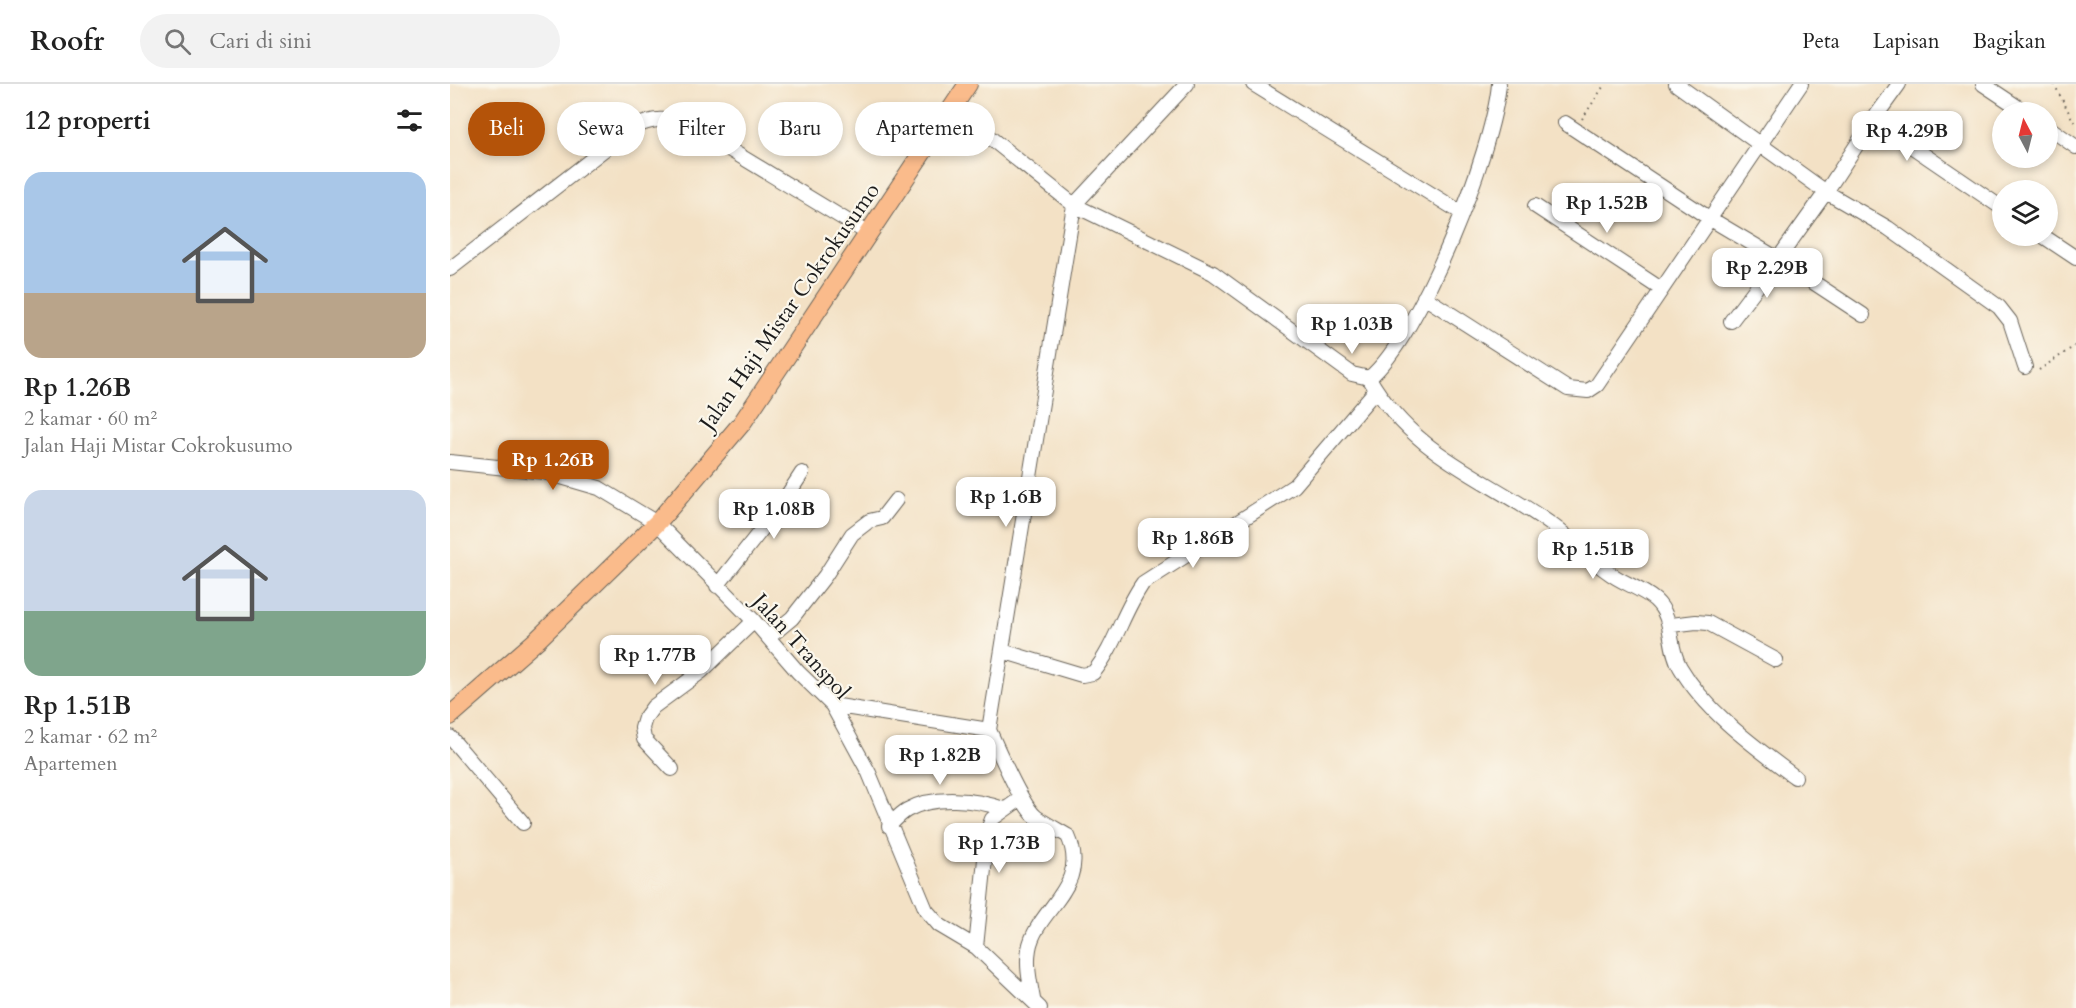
<!DOCTYPE html>
<html lang="id">
<meta charset="utf-8">
<style>
body{margin:0;font-family:Cardo,serif;background:#f2f2f2;color:#222;height:100vh;display:flex;flex-direction:column;font-size:22px;white-space:nowrap}
*{box-sizing:border-box;margin:0}
p{font-size:20px;color:#767676}
.icon{flex:none;width:33px;height:33px;fill:none;stroke:currentColor;stroke-width:2;stroke-linecap:round;stroke-linejoin:round}
.map{position:relative;flex:1;overflow:hidden}
.sheet{display:flex;flex-direction:column;background:#fff;width:450px}
.sheet>*{flex:none}
.hud{position:absolute;left:18px;top:18px;width:570px;height:54px;display:flex;gap:12px}
.needle{width:39px;rotate:353deg}
.fabs{position:absolute;left:1542px;top:18px;display:grid;gap:12px}
.fabs a{display:grid;place-items:center;width:66px;height:66px;border-radius:50%;background:#fff;box-shadow:0 3px 9px #0003;font-size:30px}
.price{position:absolute;translate:-50% -51px;padding:0 14px;border-radius:12px;background:#fff;color:#222;font-size:20px;line-height:39px;filter:drop-shadow(0 2px 3px #0008)}
.price::after{content:'';position:absolute;left:50%;top:36px;width:18px;height:14px;margin-left:-9px;background:inherit;clip-path:polygon(0 0,100% 0,50% 100%)}
.price.selected{background:#b45309;color:#fff}
ul{padding:0;list-style:none}
li{display:grid;align-content:center;gap:12px;height:318px;padding:0 24px}
li span{display:grid;place-items:center;height:186px;border-radius:18px;color:#555}
li>.icon{margin-inline-start:auto}
span .icon{width:108px;height:108px;fill:#fffc;stroke-width:1}
li b{font-size:26px}
h2{display:flex;justify-content:space-between;align-items:center;height:72px;padding:0 24px;font-size:26px}
.tag{padding:0 21px;border-radius:27px;background:#fff;box-shadow:0 3px 9px #0003;font-size:21px;line-height:54px}
.tag.selected{background:#b45309;color:#fff}
header{display:flex;align-items:center;gap:36px;box-sizing:border-box;height:84px;padding:0 30px;background:#fff;border-bottom:2px solid #e0e0e0}
header strong{font-size:28px}
nav{display:flex;gap:33px;margin-inline-start:auto;font-size:21px}
.search{width:420px;height:54px;background:#f2f2f2;display:flex;align-items:center;gap:15px;box-sizing:border-box;padding:0 21px;border-radius:33px;color:#767676;font-size:22px}
main{display:flex;flex:1;min-height:0}
.map>svg:first-child{display:block}
</style>
<header>
<strong>Roofr</strong>
<div class="search"><svg class="icon" aria-label="search" viewBox="0 0 24 24"><circle cx="10" cy="10" r="6"/><path d="M15 15l6 6"/></svg>Cari di sini</div>
<nav><a>Peta</a><a>Lapisan</a><a>Bagikan</a></nav>
</header>
<main>
<section class="sheet">
<h2>12 properti<svg class="icon" aria-label="filters" viewBox="0 0 24 24"><path d="M4 7h16M4 17h16"/><circle cx="9" cy="7" r="2"/><circle cx="15" cy="17" r="2"/></svg></h2>
<ul>
<li><span style="background:linear-gradient(#a9c7e8 65%,#b9a48a 0)"><svg class="icon" aria-label="home" viewBox="0 0 24 24"><path d="M3 11l9-7 9 7M6 9v11h12V9"/></svg></span><div><b>Rp 1.26B</b><p>2 kamar · 60 m²</p><p>Jalan Haji Mistar Cokrokusumo</p></div></li>
<li><span style="background:linear-gradient(#c9d6e8 65%,#7fa58c 0)"><svg class="icon" aria-label="home" viewBox="0 0 24 24"><path d="M3 11l9-7 9 7M6 9v11h12V9"/></svg></span><div><b>Rp 1.51B</b><p>2 kamar · 62 m²</p><p>Apartemen</p></div></li>
</ul>
</section>
<div class="map">
<svg width="1626" height="924" viewBox="0 0 1626 924">
<rect width="100%" height="100%" fill="#fbf7ec"/>
<filter id="ink" filterUnits="userSpaceOnUse"><feTurbulence type="fractalNoise" baseFrequency=".0167" numOctaves="2"/><feDisplacementMap in="SourceGraphic" scale="12" xChannelSelector="R" yChannelSelector="G"/><feConvolveMatrix kernelMatrix="1 2 1 2 8 2 1 2 1" color-interpolation-filters="sRGB"/></filter>
<filter id="wash" filterUnits="userSpaceOnUse"><feTurbulence type="fractalNoise" baseFrequency=".008" numOctaves="4" result="noise"/><feDisplacementMap in="SourceGraphic" scale="24" xChannelSelector="R" yChannelSelector="G"/><feGaussianBlur stdDeviation="1.35" result="paint"/><feColorMatrix in="noise" values="0 0 0 0 0 0 0 0 0 0 0 0 0 0 0 0 0 1.4 0 .05"/><feComposite in="paint" operator="in"/></filter>
<g filter="url(#wash)">
<rect width="100%" height="100%" fill="#f3e1c5"/>
</g>
<g filter="url(#ink)">
<g fill="none" stroke-linecap="round" stroke-linejoin="round">
<defs>
<path id="minor" d="M 803,0 L 1012,129
M 1226,0 L 1376,108 L 1438,144 L 1549,223 L 1560,237 L 1575,283
M 1533,0 L 1575,28
M 503,24 L 624,121 L 763,189 L 902,290 L 919,294 C 970,252 1043,68 1049,0
M 1423,36 L 1449,0
M 1115,39 L 1259,134 L 1328,175 L 1376,108 L 1423,36 L 1552,124
M 1598,43 L 1626,63
M 1085,122 L 1211,205
M 1593,152 L 1626,174
M 0,185 L 182,44 C 202,34 218,33 239,41 L 419,150
M 974,213 L 1118,305 L 1138,307 L 1147,301 L 1351,0
M 1281,237 L 1328,175 L 1413,231
M 919,294 C 965,373 1034,392 1102,441 C 1122,455 1138,474 1158,488 C 1172,499 1191,504 1205,516 C 1225,534 1217,561 1230,583 C 1256,628 1304,662 1345,693
M 0,378 L 94,388 L 149,404 L 207,439 L 304,537 L 348,588 L 382,621 L 419,689 L 476,826 L 489,841 L 526,863 L 590,924
M 267,502 L 331,421 L 352,389
M 1221,541 L 1246,538 L 1258,539 L 1326,576
M 319,553 L 342,534 L 375,492 L 402,450 L 419,437 L 432,434 L 446,416
M 552,567 L 632,591 L 643,589 C 665,563 673,527 693,499 L 844,402 L 926,306
M 382,621 L 539,646 L 624,121 L 737,0
M 539,646 C 549,667 571,721 586,733 C 596,740 608,746 618,752 C 641,803 586,825 579,865 C 576,881 580,899 583,915
M 0,653 L 73,739
M 222,685 L 194,655 L 192,644 L 195,634 L 203,623 L 252,587 L 304,537
M 439,742 C 444,737 450,730 457,726 C 484,711 525,715 554,725
M 526,863 L 538,746 L 542,735 L 570,715"/>
<path id="major" d="M 0,632 L 88,555 L 207,439 L 292,339 L 518,0"/>
</defs>
<!-- minor casing -->
<use href="#minor" stroke="#676157" stroke-width="16"/>
<!-- major casing -->
<use href="#major" stroke="#676157" stroke-width="20"/>
<!-- path -->
<path stroke="#676157" stroke-width="2" stroke-dasharray="1.5 4.5" stroke-linecap="butt" d="M 1604,0 L 1626,42
M 1132,35 L 1155,0
M 1589,286 L 1626,261"/>
<!-- minor -->
<use href="#minor" stroke="#fff" stroke-width="14"/>
<!-- major -->
<use href="#major" stroke="#fabb8b" stroke-width="18"/>
</g>
</g>
<g text-anchor="middle" stroke-width="4.5" stroke-linejoin="round" paint-order="stroke">
<!-- street labels -->
<g font-size="22" fill="#1c1c1c" stroke="#fbf7ec">
<text transform="translate(339 222) rotate(-55)" y="8">Jalan Haji Mistar Cokrokusumo</text>
<text transform="translate(352 562) rotate(48)" y="8">Jalan Transpol</text>
</g>
</g>
</svg>
<div class="fabs">
<a><svg class="needle" viewBox="-14 -14 28 28"><path d="M0-13l5 13h-10z" fill="#e53935"/><path d="M0 13l5-13h-10z" fill="#767676"/></svg></a>
<a><svg class="icon" aria-label="layers" viewBox="0 0 24 24"><path d="M12 4l9 5-9 5-9-5zM3 14l9 5 9-5"/></svg></a>
</div>
<b class="price" style="left:1457px;top:78px">Rp 4.29B</b>
<b class="price" style="left:1157px;top:150px">Rp 1.52B</b>
<b class="price" style="left:1317px;top:215px">Rp 2.29B</b>
<b class="price" style="left:902px;top:271px">Rp 1.03B</b>
<b class="price selected" style="left:103px;top:407px">Rp 1.26B</b>
<b class="price" style="left:556px;top:444px">Rp 1.6B</b>
<b class="price" style="left:324px;top:456px">Rp 1.08B</b>
<b class="price" style="left:743px;top:485px">Rp 1.86B</b>
<b class="price" style="left:1143px;top:496px">Rp 1.51B</b>
<b class="price" style="left:205px;top:602px">Rp 1.77B</b>
<b class="price" style="left:490px;top:702px">Rp 1.82B</b>
<b class="price" style="left:549px;top:790px">Rp 1.73B</b>
<div class="hud">
<a class="tag selected">Beli</a>
<a class="tag">Sewa</a>
<a class="tag">Filter</a>
<a class="tag">Baru</a>
<a class="tag">Apartemen</a>
</div>
</div>
</main>
